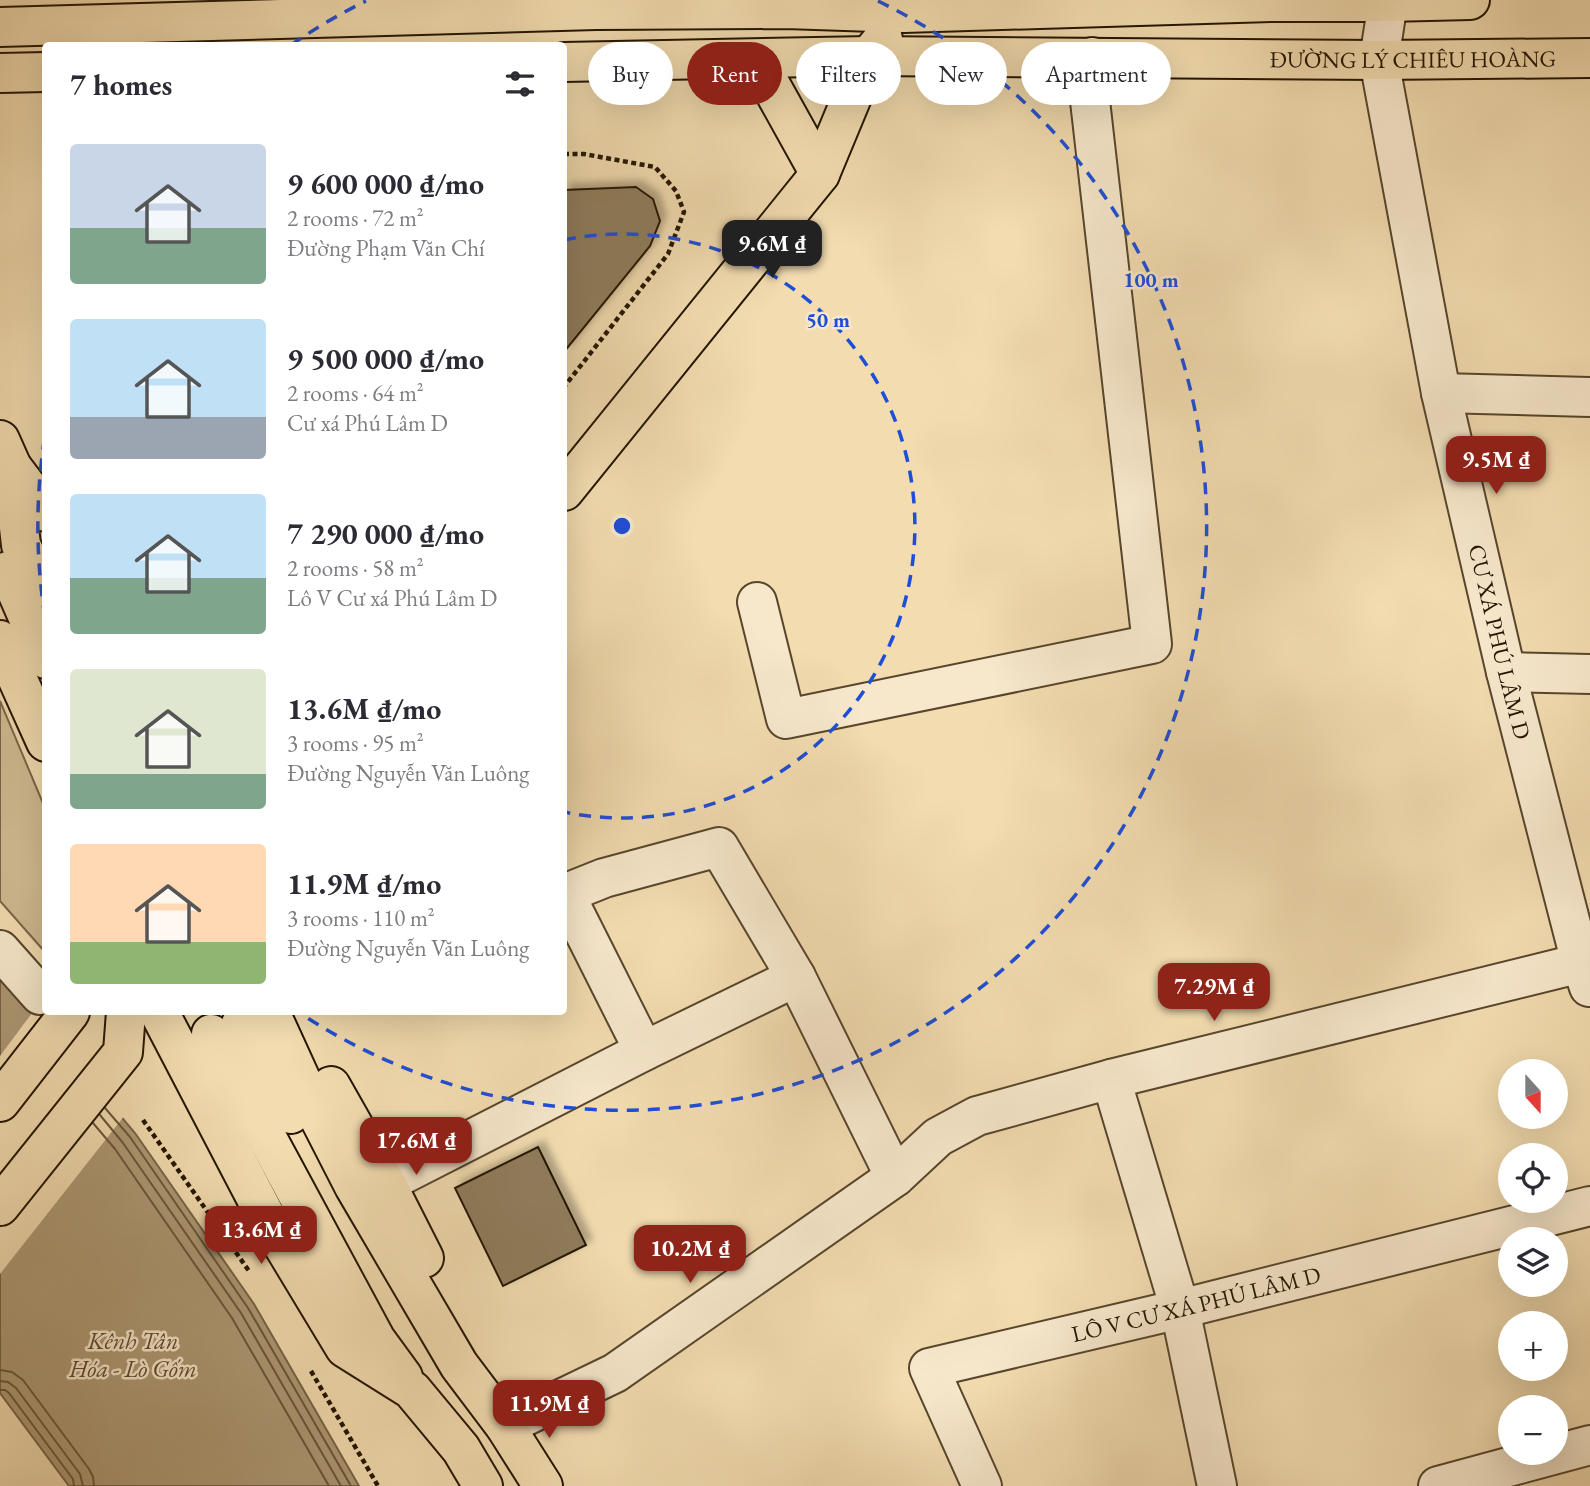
<!DOCTYPE html>
<meta charset="utf-8">
<style>
body{margin:0;font-family:"EB Garamond",serif;background:#f2f2f3;color:#2b2b33;height:100vh;display:flex;flex-direction:column;font-size:26px;white-space:nowrap}
*{box-sizing:border-box;margin:0}
p{font-size:23px;color:#7c7c81}
.icon{flex:none;width:38px;height:38px;fill:none;stroke:currentColor;stroke-width:2;stroke-linecap:round;stroke-linejoin:round}
.map{position:relative;flex:1;overflow:hidden}
.drawer{position:absolute;left:42px;top:42px;width:525px;height:973px;display:flex;flex-direction:column;background:#fff;border-radius:7px;box-shadow:0 7px 28px #0002}
.drawer>*{flex:none}
.top-card{position:absolute;left:588px;top:42px;width:665px;height:63px;display:flex;gap:14px}
.needle{width:46px;rotate:159deg}
.tools{position:absolute;left:1498px;top:1059px;display:grid;gap:14px}
.tools a{display:grid;place-items:center;width:70px;height:70px;border-radius:50%;background:#fff;box-shadow:0 7px 28px #0002;font-size:35px}
.price{position:absolute;translate:-50% -60px;padding:0 16px;border-radius:14px;background:#8f2418;color:#fff;font-size:23px;line-height:46px;filter:drop-shadow(0 2px 4px #0008)}
.price::after{content:'';position:absolute;left:50%;top:42px;width:21px;height:16px;margin-left:-10px;background:inherit;clip-path:polygon(0 0,100% 0,50% 100%)}
.price.active{background:#222;color:#fff}
ul{padding:0;list-style:none}
li{display:flex;align-items:center;gap:21px;height:175px;padding:0 28px}
li span{display:grid;place-items:center;flex:none;width:196px;height:140px;border-radius:7px;color:#555}
li>.icon{margin-inline-start:auto}
span .icon{width:84px;height:84px;fill:#fffc;stroke-width:1}
li b{font-size:30px}
h2{display:flex;justify-content:space-between;align-items:center;height:84px;padding:0 28px;font-size:30px}
.chip{padding:0 24px;border-radius:32px;background:#fff;box-shadow:0 7px 28px #0002;font-size:24px;line-height:63px}
.chip.active{background:#8f2418;color:#fff}
.map>svg:first-child{display:block}
</style>
<div class="map">
<svg width="1590" height="1486" viewBox="0 0 1590 1486">
<defs>
<filter id="shadow"><feDropShadow dx="6" dy="-6" stdDeviation="3.5" flood-color="#0004"/></filter>
</defs>
<rect width="100%" height="100%" fill="#f2dcb0"/>
<filter id="stains"><feTurbulence type="fractalNoise" baseFrequency=".00286" numOctaves="4"/><feColorMatrix values="0 0 0 0 .2 0 0 0 0 .09 0 0 0 0 .02 0 0 0 .5 -.17"/></filter>
<radialGradient id="worn" r=".72"><stop offset=".6" stop-color="#630" stop-opacity="0"/><stop offset="1" stop-color="#630" stop-opacity=".3"/></radialGradient>
<!-- green -->
<path fill="#cfba92" stroke="#79674a" stroke-width="2" d="M 0,701 L 45,808 L 45,952 L 0,901 Z"/>
<!-- water -->
<path fill="#ac9874" stroke="#756346" stroke-width="2" d="M 0,973 L 135,1133 L 254,1304 L 359,1486 L 69,1486 L 0,1393 Z"/>
<!-- pier -->
<path fill="#f2dcb0" d="M 35,1009 L 125,1115 L 0,1274 L 0,1056 Z"/>
<g fill="none" stroke-linecap="round" stroke-linejoin="round">
<!-- shore -->
<path stroke="#68563a" stroke-width="2" d="M 105,1108 L 130,1137 L 248,1308 L 351,1486
M 100,1115 L 123,1143 L 241,1313 L 341,1486
M 93,1123 L 115,1149 L 232,1318 L 329,1486
M 0,1370 L 12,1372 L 23,1380 L 89,1469 L 93,1477 L 94,1486
M 0,1381 L 8,1382 L 16,1388 L 80,1474 L 83,1486
M 0,1390 L 5,1390 L 9,1393 L 73,1479 L 74,1486"/>
</g>
<!-- building -->
<path fill="#8f7c5c" stroke="#231401" stroke-width="2" filter="url(#shadow)" d="M 636,187 L 653,199 L 660,221 L 650,246 L 564,352 L 564,190 Z
M 538,1147 L 586,1245 L 503,1286 L 455,1188 Z"/>
<g fill="none" stroke-linecap="round" stroke-linejoin="round">
<defs>
<g id="minor">
<path id="s1" d="M 1388,2 L 1379,60 L 1441,393 L 1506,672 L 1581,963 L 1589,987"/>
<path d="M 1441,393 L 1590,397"/>
<path d="M 757,602 L 786,719 L 1152,644 L 1089,92 L 1092,57"/>
<path d="M 1506,672 L 1590,674"/>
<path d="M 564,892 L 644,1051"/>
<path d="M 0,950 L 40,995"/>
<path d="M 796,977 L 895,1177"/>
<path d="M 1111,1079 L 1180,1309 L 1217,1486"/>
<path d="M 386,1183 L 644,1051 L 796,977 L 719,847 L 604,878 L 564,894"/>
<path d="M 505,1426 L 615,1373 L 895,1177 L 938,1137 L 977,1116 L 1111,1079 L 1581,963 L 1590,963"/>
<path id="s2" d="M 982,1486 L 929,1368 L 1180,1309 L 1590,1206"/>
<path d="M 1438,1486 L 1590,1445"/>
</g>
<g id="major">
<path d="M 0,27 L 596,10 L 786,9 L 904,13 L 1271,2 L 1388,2 L 1470,0"/>
<path d="M 747,59 L 770,84 L 820,174"/>
<path id="s3" d="M 564,62 L 869,56 L 1379,60 L 1590,58"/>
<path d="M 0,73 L 46,72"/>
<path d="M 0,440 L 12,467 L 46,512"/>
<path d="M 12,467 L 21,545 L 46,597"/>
<path d="M 564,491 L 820,174 L 869,56 L 883,39"/>
<path d="M 8,571 L 46,659"/>
<path d="M 0,640 L 46,742"/>
<path d="M 159,1012 L 266,1217 L 345,1348 L 412,1390 L 461,1449 L 483,1486"/>
<path d="M 270,1012 L 312,1104 L 354,1186 L 459,1365 L 505,1426 L 543,1486"/>
<path d="M 241,1024 L 291,1114"/>
<path d="M 211,1034 L 376,1340 L 403,1377"/>
<path d="M 331,1086 L 386,1183 L 424,1258"/>
<path d="M 0,1102 L 70,1012"/>
<path d="M 0,1206 L 123,1052 L 126,1012"/>
</g>
</defs>
<!-- minor casing -->
<use href="#minor" stroke="#57462d" stroke-width="42"/>
<!-- major casing -->
<use href="#major" stroke="#231401" stroke-width="42"/>
<!-- path -->
<path stroke="#231401" stroke-width="4.5" stroke-dasharray="5 3.5" stroke-linecap="butt" d="M 564,154 L 584,154 L 655,167 L 676,191 L 684,212 L 668,254 L 564,387
M 143,1120 L 249,1271
M 311,1371 L 378,1486"/>
<!-- minor -->
<use href="#minor" stroke="#f7e8cc" stroke-width="38"/>
<!-- major -->
<use href="#major" stroke="#f2dcb0" stroke-width="38"/>
</g>
<!-- distance rings -->
<g fill="none" stroke="#1d4ed8" stroke-width="3.5" stroke-dasharray="12 9">
<path d="M564 240A292 292 0 1 1 564 812"/>
<path d="M45 617A584 584 0 0 1 45 435M291 45A584 584 0 0 1 366 1M878 1A584 584 0 1 1 300 1013"/>
</g>
<g text-anchor="middle" stroke-width="5" stroke-linejoin="round" paint-order="stroke">
<!-- street labels -->
<g font-size="23" fill="#231401" stroke="#f7e8cc">
<text dy="8" stroke="none"><textPath href="#s3" startOffset="849">ĐƯỜNG LÝ CHIÊU HOÀNG</textPath></text>
<text dy="8" stroke="none"><textPath href="#s1" startOffset="653">CƯ XÁ PHÚ LÂM D</textPath></text>
<text dy="8" stroke="none"><textPath href="#s2" startOffset="404">LÔ V CƯ XÁ PHÚ LÂM D</textPath></text>
</g>
<!-- water labels -->
<g font-size="24" font-style="italic" fill="#5a492f" stroke="#f7e8cc">
<text x="133" y="1349">Kênh Tân<tspan x="133" dy="28">Hóa - Lò Gốm</tspan></text>
</g>
</g>
<circle cx="622" cy="526" r="10" fill="#1d4ed8" stroke="#f7e8cc" stroke-width="3.5"/>
<g font-size="21" text-anchor="middle" font-weight="bold" fill="#1d4ed8" stroke="#f7e8cc" stroke-width="5" stroke-linejoin="round" paint-order="stroke">
<text x="1151" y="287">100 m</text>
<text x="828" y="327">50 m</text>
</g>
<rect width="100%" height="100%" filter="url(#stains)"/>
<rect width="100%" height="100%" fill="url(#worn)"/>
</svg>
<div class="tools">
<a><svg class="needle" viewBox="-14 -14 28 28"><path d="M0-13l5 13h-10z" fill="#e53935"/><path d="M0 13l5-13h-10z" fill="#7c7c81"/></svg></a>
<a><svg class="icon" aria-label="locate" viewBox="0 0 24 24"><circle cx="12" cy="12" r="6"/><path d="M12 2v4M12 18v4M2 12h4M18 12h4"/></svg></a>
<a><svg class="icon" aria-label="layers" viewBox="0 0 24 24"><path d="M12 4l9 5-9 5-9-5zM3 14l9 5 9-5"/></svg></a>
<a>+</a>
<a>−</a>
</div>
<b class="price active" style="left:772px;top:280px">9.6M ₫</b>
<b class="price" style="left:1496px;top:496px">9.5M ₫</b>
<b class="price" style="left:1214px;top:1023px">7.29M ₫</b>
<b class="price" style="left:416px;top:1177px">17.6M ₫</b>
<b class="price" style="left:261px;top:1266px">13.6M ₫</b>
<b class="price" style="left:690px;top:1285px">10.2M ₫</b>
<b class="price" style="left:549px;top:1440px">11.9M ₫</b>
<div class="top-card">
<a class="chip">Buy</a>
<a class="chip active">Rent</a>
<a class="chip">Filters</a>
<a class="chip">New</a>
<a class="chip">Apartment</a>
</div>
<section class="drawer">
<h2>7 homes<svg class="icon" aria-label="filters" viewBox="0 0 24 24"><path d="M4 7h16M4 17h16"/><circle cx="9" cy="7" r="2"/><circle cx="15" cy="17" r="2"/></svg></h2>
<ul>
<li><span style="background:linear-gradient(#c9d6e8 60%,#7fa58c 0)"><svg class="icon" aria-label="home" viewBox="0 0 24 24"><path d="M3 11l9-7 9 7M6 9v11h12V9"/></svg></span><div><b>9 600 000 ₫/mo</b><p>2 rooms · 72 m²</p><p>Đường Phạm Văn Chí</p></div></li>
<li><span style="background:linear-gradient(#bfe0f5 70%,#9aa5b1 0)"><svg class="icon" aria-label="home" viewBox="0 0 24 24"><path d="M3 11l9-7 9 7M6 9v11h12V9"/></svg></span><div><b>9 500 000 ₫/mo</b><p>2 rooms · 64 m²</p><p>Cư xá Phú Lâm D</p></div></li>
<li><span style="background:linear-gradient(#bfe0f5 60%,#7fa58c 0)"><svg class="icon" aria-label="home" viewBox="0 0 24 24"><path d="M3 11l9-7 9 7M6 9v11h12V9"/></svg></span><div><b>7 290 000 ₫/mo</b><p>2 rooms · 58 m²</p><p>Lô V Cư xá Phú Lâm D</p></div></li>
<li><span style="background:linear-gradient(#dfe7d0 75%,#7fa58c 0)"><svg class="icon" aria-label="home" viewBox="0 0 24 24"><path d="M3 11l9-7 9 7M6 9v11h12V9"/></svg></span><div><b>13.6M ₫/mo</b><p>3 rooms · 95 m²</p><p>Đường Nguyễn Văn Luông</p></div></li>
<li><span style="background:linear-gradient(#ffd9b3 70%,#8fb573 0)"><svg class="icon" aria-label="home" viewBox="0 0 24 24"><path d="M3 11l9-7 9 7M6 9v11h12V9"/></svg></span><div><b>11.9M ₫/mo</b><p>3 rooms · 110 m²</p><p>Đường Nguyễn Văn Luông</p></div></li>
</ul>
</section>
</div>
